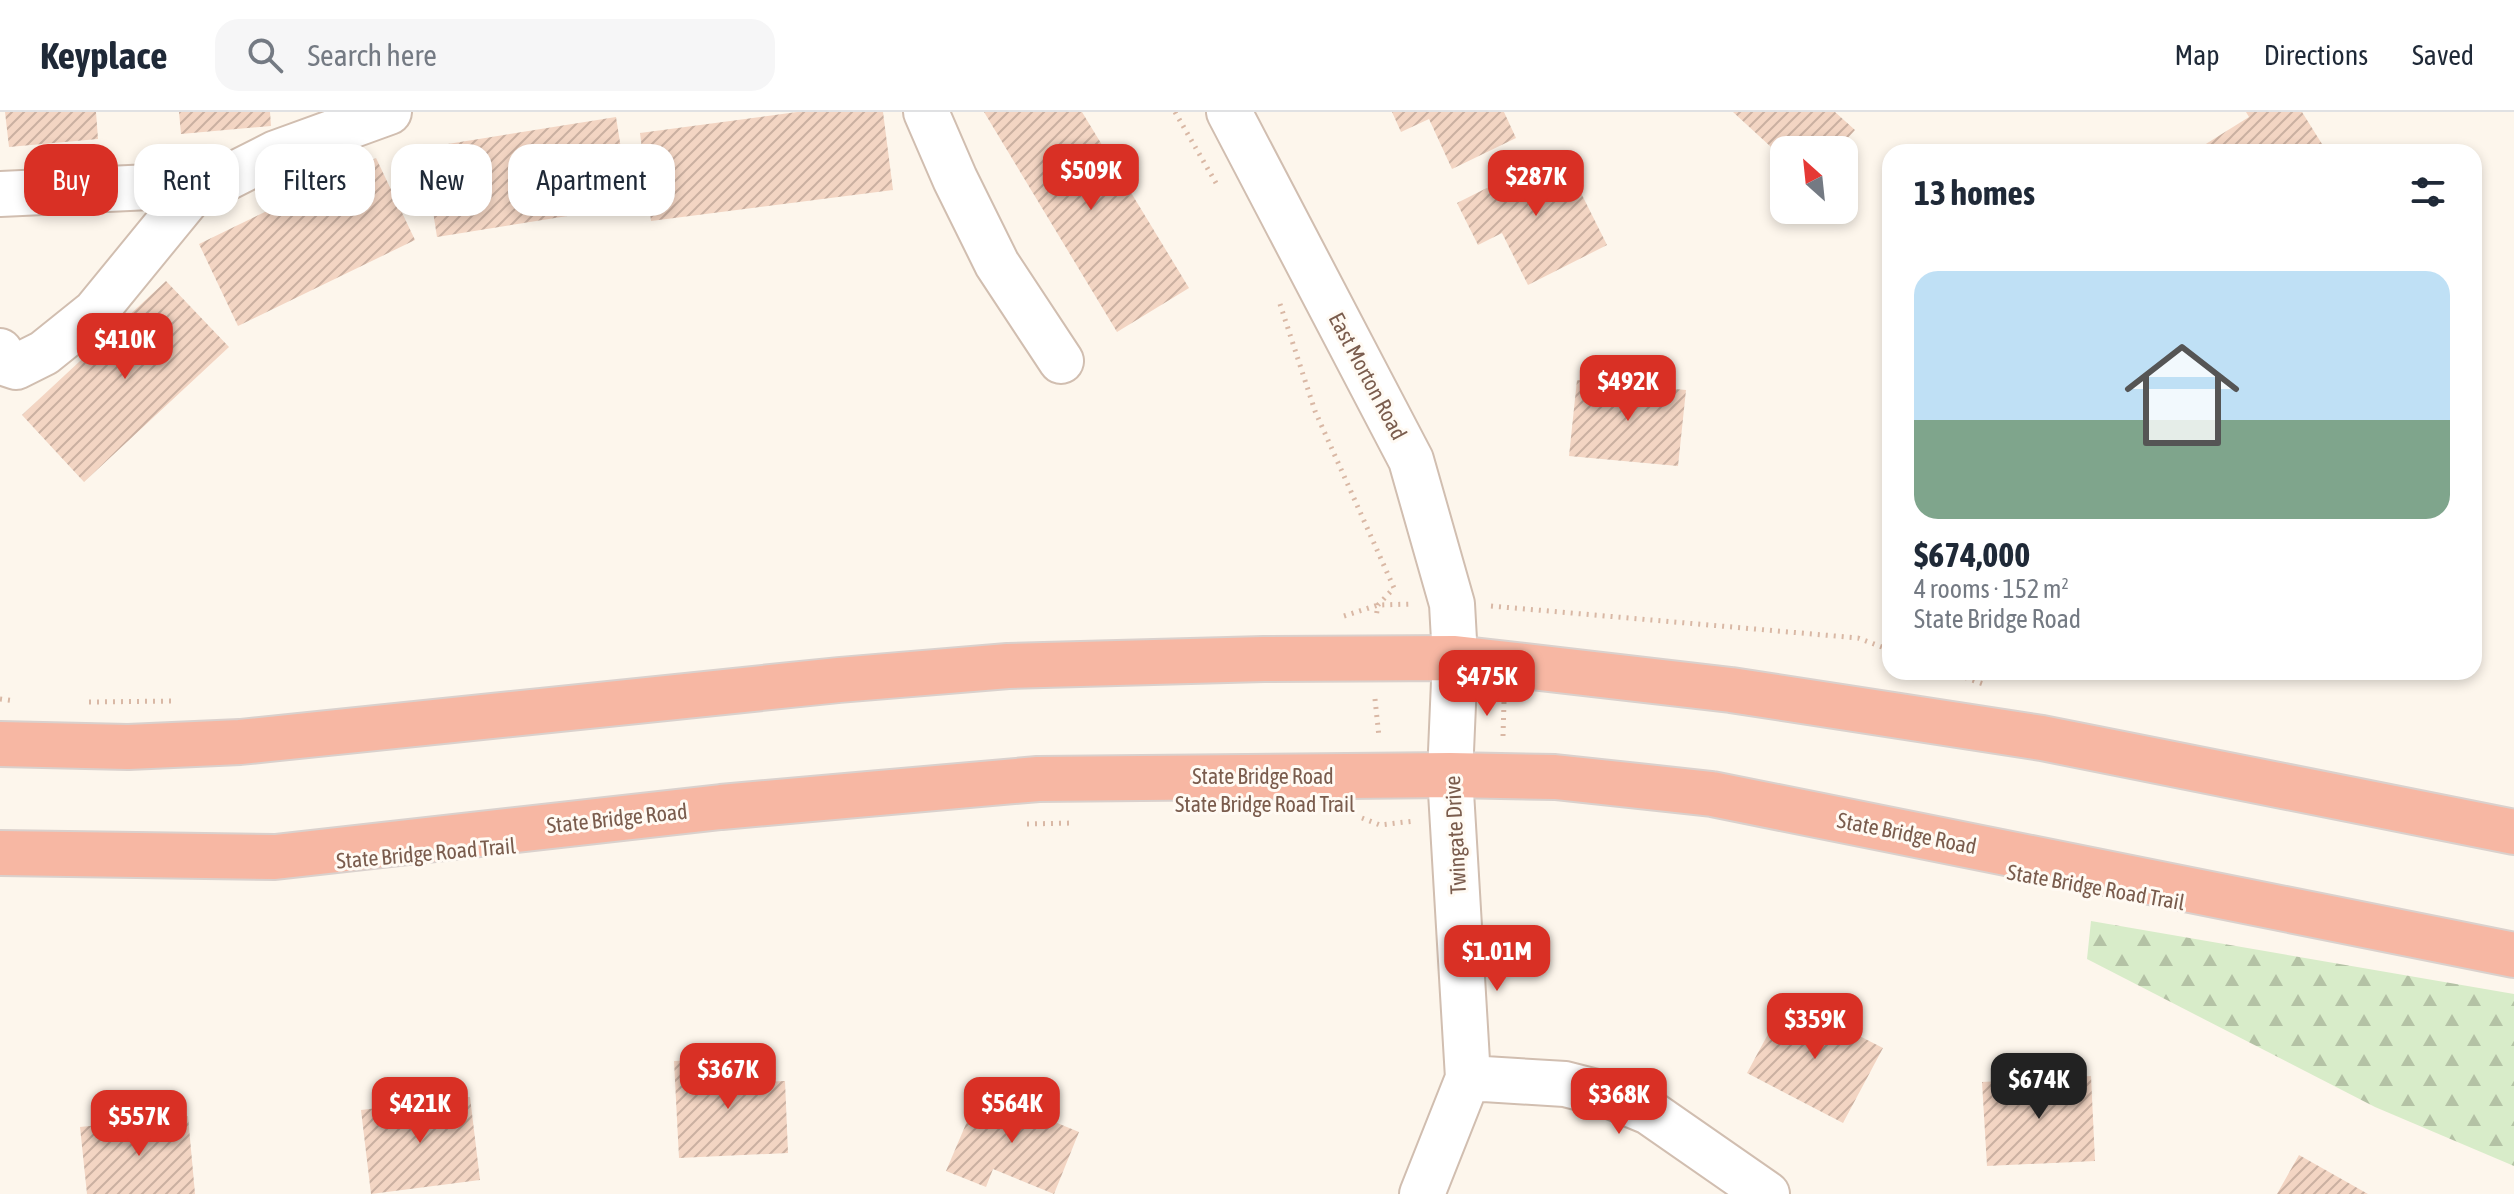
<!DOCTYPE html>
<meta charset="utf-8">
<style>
body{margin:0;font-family:"Asap Condensed",sans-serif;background:#f6f6f7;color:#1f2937;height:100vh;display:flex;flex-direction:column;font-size:30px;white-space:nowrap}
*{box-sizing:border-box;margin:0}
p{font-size:26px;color:#747a83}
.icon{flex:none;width:44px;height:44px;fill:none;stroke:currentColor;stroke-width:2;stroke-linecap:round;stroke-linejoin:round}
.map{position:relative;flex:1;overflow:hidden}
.sheet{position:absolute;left:1882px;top:32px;width:600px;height:536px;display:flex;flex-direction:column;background:#fff;border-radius:24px;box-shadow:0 4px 12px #0003}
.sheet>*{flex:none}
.top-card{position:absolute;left:24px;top:32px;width:760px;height:72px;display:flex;gap:16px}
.needle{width:52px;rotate:333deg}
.tools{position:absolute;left:1770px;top:24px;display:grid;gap:16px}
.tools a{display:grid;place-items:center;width:88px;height:88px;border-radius:16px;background:#fff;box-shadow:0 4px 12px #0003;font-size:40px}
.price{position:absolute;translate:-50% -68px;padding:0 18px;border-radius:16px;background:#d93025;color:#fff;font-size:26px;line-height:52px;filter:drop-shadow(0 2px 4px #0008)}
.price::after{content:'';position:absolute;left:50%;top:48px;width:24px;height:18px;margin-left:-12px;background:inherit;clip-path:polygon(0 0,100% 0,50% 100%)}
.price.on{background:#222;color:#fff}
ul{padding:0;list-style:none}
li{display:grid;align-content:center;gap:16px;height:424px;padding:0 32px}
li+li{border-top:2px solid #e0e1e3}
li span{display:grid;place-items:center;height:248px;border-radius:24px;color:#555}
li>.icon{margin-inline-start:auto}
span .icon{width:144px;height:144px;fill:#fffc;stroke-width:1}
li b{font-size:34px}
h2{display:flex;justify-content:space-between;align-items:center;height:96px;padding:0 32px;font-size:34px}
.chip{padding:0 28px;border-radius:24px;background:#fff;box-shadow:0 4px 12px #0003;font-size:28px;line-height:72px}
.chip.on{background:#d93025;color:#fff}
header{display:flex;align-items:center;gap:48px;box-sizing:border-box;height:112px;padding:0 40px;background:#fff;border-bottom:2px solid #e0e1e3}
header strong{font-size:38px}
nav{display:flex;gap:44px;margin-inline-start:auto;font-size:28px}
.search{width:560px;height:72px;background:#f6f6f7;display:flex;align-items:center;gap:20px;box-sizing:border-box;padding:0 28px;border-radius:24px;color:#747a83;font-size:30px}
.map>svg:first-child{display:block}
</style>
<header>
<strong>Keyplace</strong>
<div class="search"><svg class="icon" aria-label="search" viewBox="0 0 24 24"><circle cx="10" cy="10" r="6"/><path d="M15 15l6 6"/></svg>Search here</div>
<nav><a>Map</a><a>Directions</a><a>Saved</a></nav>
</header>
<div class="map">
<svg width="2514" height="1082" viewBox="0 0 2514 1082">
<defs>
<pattern id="forest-firs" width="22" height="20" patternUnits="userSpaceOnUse" patternTransform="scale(2)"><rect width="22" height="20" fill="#d8ecc9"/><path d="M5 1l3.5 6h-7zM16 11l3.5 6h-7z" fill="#b4c2a5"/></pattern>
<pattern id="building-hatch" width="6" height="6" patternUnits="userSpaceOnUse" patternTransform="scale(2)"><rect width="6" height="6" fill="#f3d5c3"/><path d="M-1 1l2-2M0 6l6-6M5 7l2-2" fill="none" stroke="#cab0a1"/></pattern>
</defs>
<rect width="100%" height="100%" fill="#fdf6ec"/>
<!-- forest -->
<path fill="url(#forest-firs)" d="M 2091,809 L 2514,882 L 2514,1054 L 2375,995 L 2087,847 Z"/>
<!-- building -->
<path fill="url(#building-hatch)" d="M 5,0 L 96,0 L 98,27 L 9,35 Z
M 179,0 L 270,0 L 271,14 L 181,22 Z
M 797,0 L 883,0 L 893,78 L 651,109 L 640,21 Z
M 984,0 L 1082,0 L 1189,176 L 1117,220 Z
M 1392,0 L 1504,0 L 1516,26 L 1452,57 L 1429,7 L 1401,20 Z
M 1733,0 L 1835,0 L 1855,18 L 1837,38 L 1784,38 L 1784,47 Z
M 2246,0 L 2302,0 L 2327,40 L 2193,40 L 2249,5 Z
M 616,5 L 630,94 L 437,125 L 423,36 Z
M 1560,39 L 1607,133 L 1528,173 L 1502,121 L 1478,133 L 1457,91 Z
M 376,46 L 415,128 L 238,214 L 199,132 Z
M 166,169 L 229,235 L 84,370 L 22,303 Z
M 1577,268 L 1686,278 L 1678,354 L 1569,344 Z
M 1787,887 L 1883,936 L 1843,1011 L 1747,961 Z
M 743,946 L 744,971 L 785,969 L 788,1041 L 679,1046 L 674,949 Z
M 2091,964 L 2095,1049 L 1987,1054 L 1982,970 Z
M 980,979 L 1079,1020 L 1054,1082 L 993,1057 L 986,1075 L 946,1059 Z
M 470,985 L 480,1068 L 371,1082 L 361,998 Z
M 188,1004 L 195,1082 L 87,1082 L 80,1015 Z
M 2299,1043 L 2368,1082 L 2277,1082 Z"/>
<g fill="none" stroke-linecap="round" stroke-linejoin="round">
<defs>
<path id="minor" d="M 926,0 L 955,67 L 997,152 L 1061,249
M 1229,0 L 1411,348 L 1452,492 L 1455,546 L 1450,663 L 1468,966 L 1422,1082
M 0,82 L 215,72
M 0,239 L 7,252 L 16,255 L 44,241 L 95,200 L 189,85 L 276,41 L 389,0
M 1468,966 L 1565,972 L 1608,983 L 1649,1000 L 1767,1082"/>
<path id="highway" d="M 0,632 L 128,635 L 240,630 L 839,568 L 1008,554 L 1264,547 L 1455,546 L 1731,578 L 2042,626 L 2514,720
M 0,741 L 275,745 L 721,695 L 1038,667 L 1450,663 L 1555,665 L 1712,682 L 2514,843"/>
</defs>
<!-- minor casing -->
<use href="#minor" stroke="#d1beb0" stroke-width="48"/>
<!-- highway casing -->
<use href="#highway" stroke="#dad1cd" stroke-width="48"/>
<!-- path -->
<path stroke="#d9b8a5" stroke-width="5" stroke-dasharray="2 6" stroke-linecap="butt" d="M 1175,0 L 1216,71
M 1280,192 L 1315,299 L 1394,476 L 1378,493 L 1376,505
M 1491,494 L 1858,526 L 1890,538
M 1344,504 L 1378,493 L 1413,492
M 1950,560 L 1986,573
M 0,587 L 15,589
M 1375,587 L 1379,625
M 89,590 L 175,589
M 1503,624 L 1504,590
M 1362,706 L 1380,713 L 1414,709
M 1027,712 L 1073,711"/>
<!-- minor -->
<use href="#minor" stroke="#fff" stroke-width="44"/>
<!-- highway -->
<use href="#highway" stroke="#f7b7a3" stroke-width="44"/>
</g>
<g text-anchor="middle" stroke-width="6" stroke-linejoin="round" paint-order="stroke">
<!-- street labels -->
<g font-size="22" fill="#7a5c4d" stroke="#fffaf3">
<text transform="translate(1368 264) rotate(62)" y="8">East Morton Road</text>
<text x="1263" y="672">State Bridge Road</text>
<text x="1265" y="700">State Bridge Road Trail</text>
<text transform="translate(617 706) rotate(-6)" y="8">State Bridge Road</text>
<text transform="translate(1907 721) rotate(11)" y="8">State Bridge Road</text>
<text transform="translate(1455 723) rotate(-93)" y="8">Twingate Drive</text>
<text transform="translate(426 741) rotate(-5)" y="8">State Bridge Road Trail</text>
<text transform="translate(2096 775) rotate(10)" y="8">State Bridge Road Trail</text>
</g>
</g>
</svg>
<div class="tools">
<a><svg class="needle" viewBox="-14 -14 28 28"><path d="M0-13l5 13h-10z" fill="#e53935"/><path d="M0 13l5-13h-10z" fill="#747a83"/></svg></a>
</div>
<b class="price" style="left:1091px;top:100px">$509K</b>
<b class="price" style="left:1536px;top:106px">$287K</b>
<b class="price" style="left:125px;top:269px">$410K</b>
<b class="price" style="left:1628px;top:311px">$492K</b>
<b class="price" style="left:1487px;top:606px">$475K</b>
<b class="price" style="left:1497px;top:881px">$1.01M</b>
<b class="price" style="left:1815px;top:949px">$359K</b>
<b class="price" style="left:728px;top:999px">$367K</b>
<b class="price on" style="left:2039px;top:1009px">$674K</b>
<b class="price" style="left:1619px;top:1024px">$368K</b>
<b class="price" style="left:420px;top:1033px">$421K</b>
<b class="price" style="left:1012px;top:1033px">$564K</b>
<b class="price" style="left:139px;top:1046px">$557K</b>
<div class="top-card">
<a class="chip on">Buy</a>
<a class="chip">Rent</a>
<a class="chip">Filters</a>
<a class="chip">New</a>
<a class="chip">Apartment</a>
</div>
<section class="sheet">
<h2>13 homes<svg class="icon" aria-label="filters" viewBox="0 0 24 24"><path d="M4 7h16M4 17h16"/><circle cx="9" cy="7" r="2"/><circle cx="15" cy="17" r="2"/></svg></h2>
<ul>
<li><span style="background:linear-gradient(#bfe0f5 60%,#7fa58c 0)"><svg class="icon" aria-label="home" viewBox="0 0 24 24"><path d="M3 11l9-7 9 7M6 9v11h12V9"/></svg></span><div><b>$674,000</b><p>4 rooms · 152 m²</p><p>State Bridge Road</p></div></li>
</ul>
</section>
</div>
